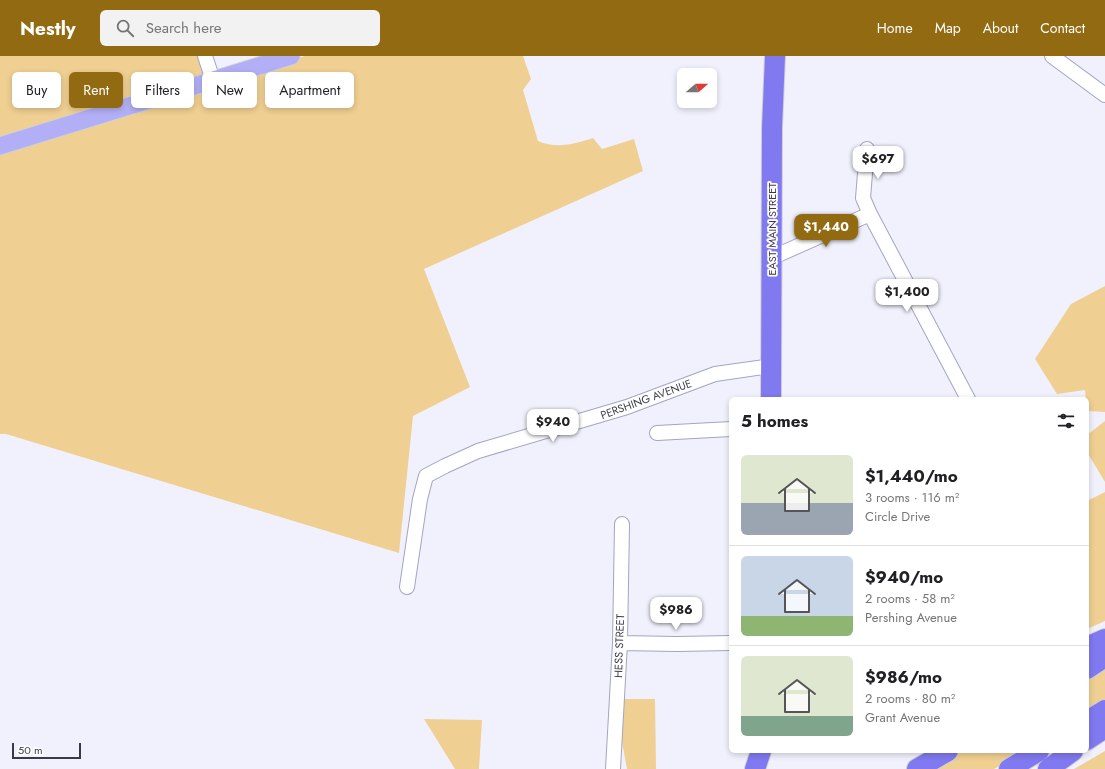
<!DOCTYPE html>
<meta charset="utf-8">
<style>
body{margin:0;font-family:Jost,sans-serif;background:#f2f2f2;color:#202124;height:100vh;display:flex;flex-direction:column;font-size:15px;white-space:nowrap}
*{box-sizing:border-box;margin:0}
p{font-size:13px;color:#757577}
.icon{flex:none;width:22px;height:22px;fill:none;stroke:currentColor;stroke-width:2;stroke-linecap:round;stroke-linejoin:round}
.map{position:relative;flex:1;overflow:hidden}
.side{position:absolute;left:729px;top:341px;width:360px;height:356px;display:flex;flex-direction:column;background:#fff;border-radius:6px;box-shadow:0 2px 6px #0003}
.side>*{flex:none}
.banner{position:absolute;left:12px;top:16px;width:380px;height:36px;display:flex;gap:8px}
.needle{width:26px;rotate:70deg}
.tools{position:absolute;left:677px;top:12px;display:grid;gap:8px}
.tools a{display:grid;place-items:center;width:40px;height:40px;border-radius:6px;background:#fff;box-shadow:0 2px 6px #0003;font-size:20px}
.scale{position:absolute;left:12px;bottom:10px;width:69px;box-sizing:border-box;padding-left:4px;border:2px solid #3a3a47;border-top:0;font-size:11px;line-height:14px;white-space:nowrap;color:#3a3a47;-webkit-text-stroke:3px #fff;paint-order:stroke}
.price{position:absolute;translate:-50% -34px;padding:0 9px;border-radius:8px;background:#fff;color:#222;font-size:13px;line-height:26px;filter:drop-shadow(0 1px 2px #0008)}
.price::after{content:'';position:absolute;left:50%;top:24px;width:12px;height:9px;margin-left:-6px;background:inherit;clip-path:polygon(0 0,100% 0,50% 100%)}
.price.selected{background:#916a11;color:#fff}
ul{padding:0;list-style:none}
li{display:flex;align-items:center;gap:12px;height:100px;padding:0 12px}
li+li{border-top:1px solid #e0e0e0}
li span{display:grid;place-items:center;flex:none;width:112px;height:80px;border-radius:6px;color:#555}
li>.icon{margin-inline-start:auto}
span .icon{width:48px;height:48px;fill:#fffc;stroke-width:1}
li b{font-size:17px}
h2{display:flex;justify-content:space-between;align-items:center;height:48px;padding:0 12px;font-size:17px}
.tag{padding:0 14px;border-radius:6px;background:#fff;box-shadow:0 2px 6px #0003;font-size:14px;line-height:36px}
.tag.selected{background:#916a11;color:#fff}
header{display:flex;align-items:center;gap:24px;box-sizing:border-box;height:56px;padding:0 20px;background:#916a11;color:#fff}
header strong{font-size:19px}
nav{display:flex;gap:22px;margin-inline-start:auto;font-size:14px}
.search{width:280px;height:36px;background:#f2f2f2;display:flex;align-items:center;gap:10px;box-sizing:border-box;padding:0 14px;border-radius:6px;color:#757577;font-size:15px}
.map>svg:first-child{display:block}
</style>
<header>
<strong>Nestly</strong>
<div class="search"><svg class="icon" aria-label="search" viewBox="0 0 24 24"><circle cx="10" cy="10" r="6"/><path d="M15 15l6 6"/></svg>Search here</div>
<nav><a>Home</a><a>Map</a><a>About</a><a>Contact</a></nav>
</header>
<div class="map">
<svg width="1105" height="713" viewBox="0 0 1105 713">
<rect width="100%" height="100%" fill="#f1f1fe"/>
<!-- green -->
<path fill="#f0cf92" d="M 0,0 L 206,0 L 215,27 L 305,0 L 523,0 L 531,23 L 523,34 L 538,85 C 557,93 574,88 593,82 L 602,93 L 634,83 L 643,115 L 424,213 L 470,331 L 413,360 L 399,497 L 6,378 L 0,378 Z
M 1105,230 L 1105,356 L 1087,355 L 1085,334 L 1057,338 L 1035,303 L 1071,248 Z
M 1105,365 L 1105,426 L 1087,396 L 1087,379 Z
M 1105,436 L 1105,565 L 1087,573 L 1087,445 Z
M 1105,610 L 1105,646 L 1087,657 L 1087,622 Z
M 614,643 L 655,643 L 656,713 L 627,713 Z
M 424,663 L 482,664 L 479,713 L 455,713 Z
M 963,695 L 1025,695 L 994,713 L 932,713 Z
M 1105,695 L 1105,713 L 1074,713 Z"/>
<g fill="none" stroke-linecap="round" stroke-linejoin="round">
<defs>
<path id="minor" d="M 205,0 L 213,24
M 1052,0 L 1105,39
M 867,93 L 863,142 L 870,158 L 968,343
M 771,202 L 870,158
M 657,377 L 731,373
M 407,531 L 420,443 L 426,420 L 445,410 L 478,395 L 627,351 L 715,318 L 771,310
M 620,587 L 677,588 L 731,587
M 613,713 L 620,587 L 622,468"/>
<path id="major" d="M 0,90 L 291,0"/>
<path id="highway" d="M 771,343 L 772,72 L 775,0
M 1087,591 L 1105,583
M 1087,613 L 1105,601
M 1087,665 L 1105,654
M 1087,684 L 1105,672
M 755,713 L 761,695
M 917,713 L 948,695
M 1009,713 L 1039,695
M 1048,713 L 1073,695"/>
</defs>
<!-- minor casing -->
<use href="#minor" stroke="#a3a4c2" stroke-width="16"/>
<!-- major casing -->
<use href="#major" stroke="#d0d0d3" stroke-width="19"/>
<!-- highway casing -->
<use href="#highway" stroke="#d0d0d3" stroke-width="22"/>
<!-- minor -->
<use href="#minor" stroke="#fff" stroke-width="14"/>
<!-- major -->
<use href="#major" stroke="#b3aff6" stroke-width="17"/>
<!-- highway -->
<use href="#highway" stroke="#8079f0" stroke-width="20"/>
</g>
<g text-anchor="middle" stroke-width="3.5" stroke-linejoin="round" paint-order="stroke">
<!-- street labels -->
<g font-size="11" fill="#3a3a47" stroke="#fff">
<text transform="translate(772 173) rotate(-90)" y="4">EAST MAIN STREET</text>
<text transform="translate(646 343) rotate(-20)" y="4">PERSHING AVENUE</text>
<text transform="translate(619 590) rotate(-88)" y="4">HESS STREET</text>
</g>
</g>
</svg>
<div class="tools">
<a><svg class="needle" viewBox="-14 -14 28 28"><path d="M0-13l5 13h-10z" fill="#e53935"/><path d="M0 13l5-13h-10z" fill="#757577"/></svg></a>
</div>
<div class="scale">50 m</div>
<b class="price" style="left:878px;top:124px">$697</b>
<b class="price selected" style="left:826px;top:192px">$1,440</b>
<b class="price" style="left:907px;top:257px">$1,400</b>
<b class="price" style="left:553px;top:387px">$940</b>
<b class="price" style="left:676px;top:575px">$986</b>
<div class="banner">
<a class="tag">Buy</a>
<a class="tag selected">Rent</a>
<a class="tag">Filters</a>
<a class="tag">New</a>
<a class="tag">Apartment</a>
</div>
<section class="side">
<h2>5 homes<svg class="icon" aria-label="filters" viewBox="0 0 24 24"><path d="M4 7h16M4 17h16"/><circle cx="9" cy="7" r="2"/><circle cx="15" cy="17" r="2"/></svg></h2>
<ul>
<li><span style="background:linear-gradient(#dfe7d0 60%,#9aa5b1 0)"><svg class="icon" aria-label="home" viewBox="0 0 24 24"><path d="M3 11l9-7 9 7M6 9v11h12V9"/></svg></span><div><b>$1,440/mo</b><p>3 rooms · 116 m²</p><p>Circle Drive</p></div></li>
<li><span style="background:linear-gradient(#c9d6e8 75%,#8fb573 0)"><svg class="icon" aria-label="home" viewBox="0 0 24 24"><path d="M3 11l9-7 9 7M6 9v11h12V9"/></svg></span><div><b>$940/mo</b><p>2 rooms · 58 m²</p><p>Pershing Avenue</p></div></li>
<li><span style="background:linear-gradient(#dfe7d0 75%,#7fa58c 0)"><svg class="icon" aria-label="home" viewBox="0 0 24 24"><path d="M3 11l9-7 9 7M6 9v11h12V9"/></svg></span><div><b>$986/mo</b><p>2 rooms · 80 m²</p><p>Grant Avenue</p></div></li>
</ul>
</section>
</div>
